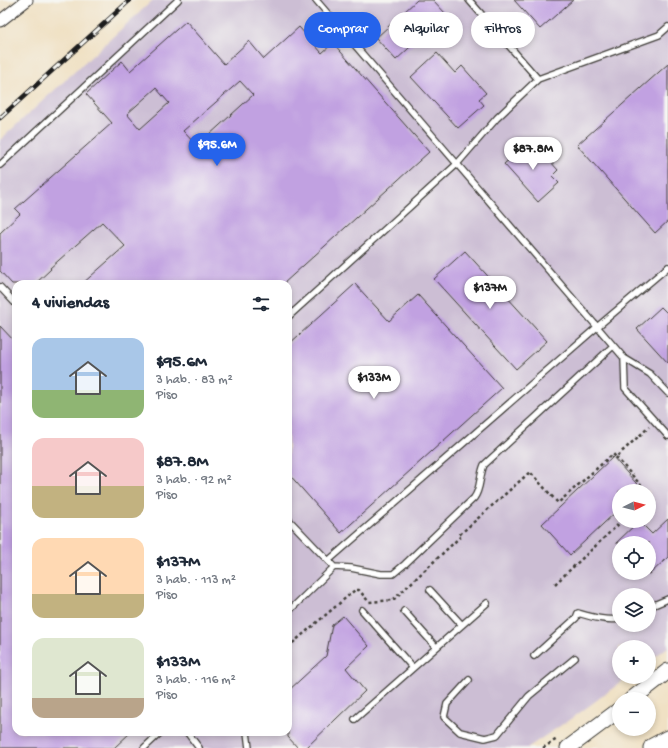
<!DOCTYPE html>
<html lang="es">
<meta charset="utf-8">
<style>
body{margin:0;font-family:"Gochi Hand",sans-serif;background:#f2f2f3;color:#1f2937;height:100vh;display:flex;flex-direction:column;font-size:15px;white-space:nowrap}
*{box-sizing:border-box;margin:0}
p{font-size:13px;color:#747a83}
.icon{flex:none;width:22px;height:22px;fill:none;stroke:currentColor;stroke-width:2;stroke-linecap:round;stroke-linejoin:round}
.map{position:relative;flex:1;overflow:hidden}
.details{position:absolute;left:12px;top:280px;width:280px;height:456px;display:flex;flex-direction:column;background:#fff;border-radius:12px;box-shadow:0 2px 6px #0003}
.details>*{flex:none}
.banner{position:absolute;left:304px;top:12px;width:304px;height:36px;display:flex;gap:8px}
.needle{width:26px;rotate:84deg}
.fabs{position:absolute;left:612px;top:484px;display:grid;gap:8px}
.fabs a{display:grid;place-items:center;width:44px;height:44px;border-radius:50%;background:#fff;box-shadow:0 2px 6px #0003;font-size:20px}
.price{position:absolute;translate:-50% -34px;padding:0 9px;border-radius:14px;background:#fff;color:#222;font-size:13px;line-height:26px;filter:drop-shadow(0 1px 2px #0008)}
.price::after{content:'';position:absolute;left:50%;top:24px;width:12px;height:9px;margin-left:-6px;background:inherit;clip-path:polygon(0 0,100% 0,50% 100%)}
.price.on{background:#2563eb;color:#fff}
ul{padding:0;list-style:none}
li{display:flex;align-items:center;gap:12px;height:100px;padding:0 20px}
li span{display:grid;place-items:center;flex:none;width:112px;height:80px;border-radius:12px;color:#555}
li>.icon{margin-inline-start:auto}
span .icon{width:48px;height:48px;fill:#fffc;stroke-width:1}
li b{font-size:17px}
h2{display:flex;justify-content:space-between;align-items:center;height:48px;padding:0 20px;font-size:17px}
.pill{padding:0 14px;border-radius:18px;background:#fff;box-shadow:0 2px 6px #0003;font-size:14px;line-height:36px}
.pill.on{background:#2563eb;color:#fff}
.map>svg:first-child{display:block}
</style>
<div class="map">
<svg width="668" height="748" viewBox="0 0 668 748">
<rect width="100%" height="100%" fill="#f6f6f2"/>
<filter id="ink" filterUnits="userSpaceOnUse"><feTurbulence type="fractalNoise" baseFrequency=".025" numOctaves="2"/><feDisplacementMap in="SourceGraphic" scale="8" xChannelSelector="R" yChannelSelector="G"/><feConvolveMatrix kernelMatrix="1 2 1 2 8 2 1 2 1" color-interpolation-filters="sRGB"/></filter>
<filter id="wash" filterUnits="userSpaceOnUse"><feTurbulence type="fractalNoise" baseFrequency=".012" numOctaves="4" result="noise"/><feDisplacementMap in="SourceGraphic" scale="16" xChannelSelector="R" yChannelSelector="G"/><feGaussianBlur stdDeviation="0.9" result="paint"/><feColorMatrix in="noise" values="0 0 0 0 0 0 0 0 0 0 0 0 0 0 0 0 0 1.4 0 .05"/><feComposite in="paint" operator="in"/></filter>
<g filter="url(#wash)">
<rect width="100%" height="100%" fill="#f0e1c4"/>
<!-- industrial -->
<path fill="#ccbed4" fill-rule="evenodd" d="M 153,0 L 668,0 L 668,647 L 649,661 L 649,647 L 619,647 L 619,677 L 628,677 L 578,714 L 527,748 L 0,748 L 0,140 ZM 16,284 L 288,284 L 288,732 L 16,732 ZM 619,491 L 649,491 L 649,521 L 619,521 ZM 619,543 L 649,543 L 649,573 L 619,573 ZM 619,595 L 649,595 L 649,625 L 619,625 Z"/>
<g id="blocks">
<!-- building -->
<path fill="#c1a1e1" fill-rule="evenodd" d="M 417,0 L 433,0 L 446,14 L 396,60 L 376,38 Z
M 514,0 L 573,0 L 540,29 Z
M 186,21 L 224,64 L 249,41 L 264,59 L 299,27 L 322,53 L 333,43 L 429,152 L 283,284 L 82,284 L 125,246 L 102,222 L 50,268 L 51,269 L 35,284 L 12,284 L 0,271 L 0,233 L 20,214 L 15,209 L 112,123 L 86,94 L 122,61 L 130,71 ZM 240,81 L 253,95 L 197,146 L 183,131 ZM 156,88 L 169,103 L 140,129 L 127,114 Z
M 437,53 L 455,73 L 462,66 L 486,93 L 479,99 L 484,105 L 458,128 L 411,77 Z
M 668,64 L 668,221 L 655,233 L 577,145 Z
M 531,140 L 558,170 L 552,176 L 559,183 L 538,202 L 504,164 Z
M 465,251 L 547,341 L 516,369 L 434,279 Z
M 355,284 L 389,321 L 418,295 L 502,388 L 341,533 L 288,473 L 288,345 Z
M 661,307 L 668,314 L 668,363 L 637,329 Z
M 0,326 L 16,343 L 16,732 L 131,732 L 114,748 L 0,748 Z
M 613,457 L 643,491 L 619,491 L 619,509 L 570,555 L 542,524 Z
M 668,519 L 668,557 L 649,575 L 649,543 L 616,543 L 639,521 L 652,534 Z
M 343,616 L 369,646 L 346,668 L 365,691 L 306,748 L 298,748 L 288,737 L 288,691 L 326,656 L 332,625 Z"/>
</g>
</g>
<g filter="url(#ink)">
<use href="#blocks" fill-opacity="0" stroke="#3c3a35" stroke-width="1"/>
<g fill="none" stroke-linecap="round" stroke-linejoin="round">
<defs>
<path id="service" d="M 316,0 L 624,358
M 469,0 L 538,79
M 0,165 L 178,0
M 0,287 L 16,304
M 288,317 L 457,164 L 497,118 L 538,79 L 659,35 L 668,27
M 668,393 L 650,374 L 624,358 L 625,388 L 668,436
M 288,519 L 334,567 L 351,568 L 381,574 L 393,574 L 405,564 L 474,498 C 481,489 479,477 484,465 L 613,346
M 328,561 L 597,327 L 668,267
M 430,590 L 462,625
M 649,607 L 668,599
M 362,610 L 413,668
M 404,611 L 436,647
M 288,612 L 334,567
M 534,656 L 576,618 L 578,613 C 592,617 605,621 619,619
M 469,680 L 447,704 L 444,717 L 460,732 L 485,738 L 497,735 L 529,696 L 575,658
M 355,719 L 487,603
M 187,732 L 199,748
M 247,732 L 249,748
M 144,748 L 161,732"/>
<path id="minor" d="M 0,21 L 27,0"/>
<path id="secondary" d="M 632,699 L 668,671
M 568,748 L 619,710"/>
<path id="motorway" d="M 653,748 L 668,740"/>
</defs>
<!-- service casing -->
<use href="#service" stroke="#3c3a35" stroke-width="8"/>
<!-- minor casing -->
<use href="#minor" stroke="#3c3a35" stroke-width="13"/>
<!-- secondary casing -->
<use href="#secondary" stroke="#3c3a35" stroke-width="17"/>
<!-- motorway casing -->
<use href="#motorway" stroke="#3c3a35" stroke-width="21"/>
<!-- path -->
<path stroke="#3c3a35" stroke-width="2.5" stroke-dasharray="3 3" stroke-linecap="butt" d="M 616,457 L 646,491
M 649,494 L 650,495 L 649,496
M 555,584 L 622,521
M 288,647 L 355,590 L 359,590 L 369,602 L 393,600 L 460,537 L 458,536 L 530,472 L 558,503 L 613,454 L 616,457 L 649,427
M 543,748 L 557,739"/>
<!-- service -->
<use href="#service" stroke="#fff" stroke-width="5.5"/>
<!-- minor -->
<use href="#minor" stroke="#fff" stroke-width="11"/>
<!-- secondary -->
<use href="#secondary" stroke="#fff" stroke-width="15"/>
<!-- motorway -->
<use href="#motorway" stroke="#fff" stroke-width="19"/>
<defs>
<path id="rail" d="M 0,118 L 130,0"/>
</defs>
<!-- rail casing -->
<use href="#rail" stroke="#1c1c1c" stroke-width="4.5"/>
<!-- rail -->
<use href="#rail" stroke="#f6f6f2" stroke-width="3" stroke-dasharray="9" stroke-linecap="butt"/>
</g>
</g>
</svg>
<div class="fabs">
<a><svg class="needle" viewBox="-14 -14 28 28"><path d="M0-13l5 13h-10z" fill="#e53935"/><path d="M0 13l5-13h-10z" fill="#747a83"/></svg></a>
<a><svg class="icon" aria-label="locate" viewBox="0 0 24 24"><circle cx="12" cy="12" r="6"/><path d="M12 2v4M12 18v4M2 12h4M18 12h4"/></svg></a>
<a><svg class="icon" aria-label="layers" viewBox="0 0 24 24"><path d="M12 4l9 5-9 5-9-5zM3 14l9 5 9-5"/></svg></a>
<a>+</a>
<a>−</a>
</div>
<b class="price on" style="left:217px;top:167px">$95.6M</b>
<b class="price" style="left:533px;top:171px">$87.8M</b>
<b class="price" style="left:490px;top:310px">$137M</b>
<b class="price" style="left:374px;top:400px">$133M</b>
<div class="banner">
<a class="pill on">Comprar</a>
<a class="pill">Alquilar</a>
<a class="pill">Filtros</a>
</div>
<section class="details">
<h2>4 viviendas<svg class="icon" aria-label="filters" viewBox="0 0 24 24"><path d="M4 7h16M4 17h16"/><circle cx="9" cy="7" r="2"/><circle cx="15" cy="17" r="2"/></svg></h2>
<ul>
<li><span style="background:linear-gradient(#a9c7e8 65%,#8fb573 0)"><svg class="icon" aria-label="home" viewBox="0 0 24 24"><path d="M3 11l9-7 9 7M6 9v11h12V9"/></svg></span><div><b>$95.6M</b><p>3 hab. · 83 m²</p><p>Piso</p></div></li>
<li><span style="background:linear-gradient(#f6c9c9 60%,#c2b280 0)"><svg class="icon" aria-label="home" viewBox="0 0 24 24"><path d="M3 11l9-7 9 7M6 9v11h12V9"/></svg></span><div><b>$87.8M</b><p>3 hab. · 92 m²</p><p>Piso</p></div></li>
<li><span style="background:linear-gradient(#ffd9b3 70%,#c2b280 0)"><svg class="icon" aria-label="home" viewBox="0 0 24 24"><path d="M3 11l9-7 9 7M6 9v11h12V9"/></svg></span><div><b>$137M</b><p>3 hab. · 113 m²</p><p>Piso</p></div></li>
<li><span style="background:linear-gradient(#dfe7d0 75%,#b9a48a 0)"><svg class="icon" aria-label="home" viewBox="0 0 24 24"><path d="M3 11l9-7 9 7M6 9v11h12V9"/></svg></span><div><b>$133M</b><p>3 hab. · 116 m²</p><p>Piso</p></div></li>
</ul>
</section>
</div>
